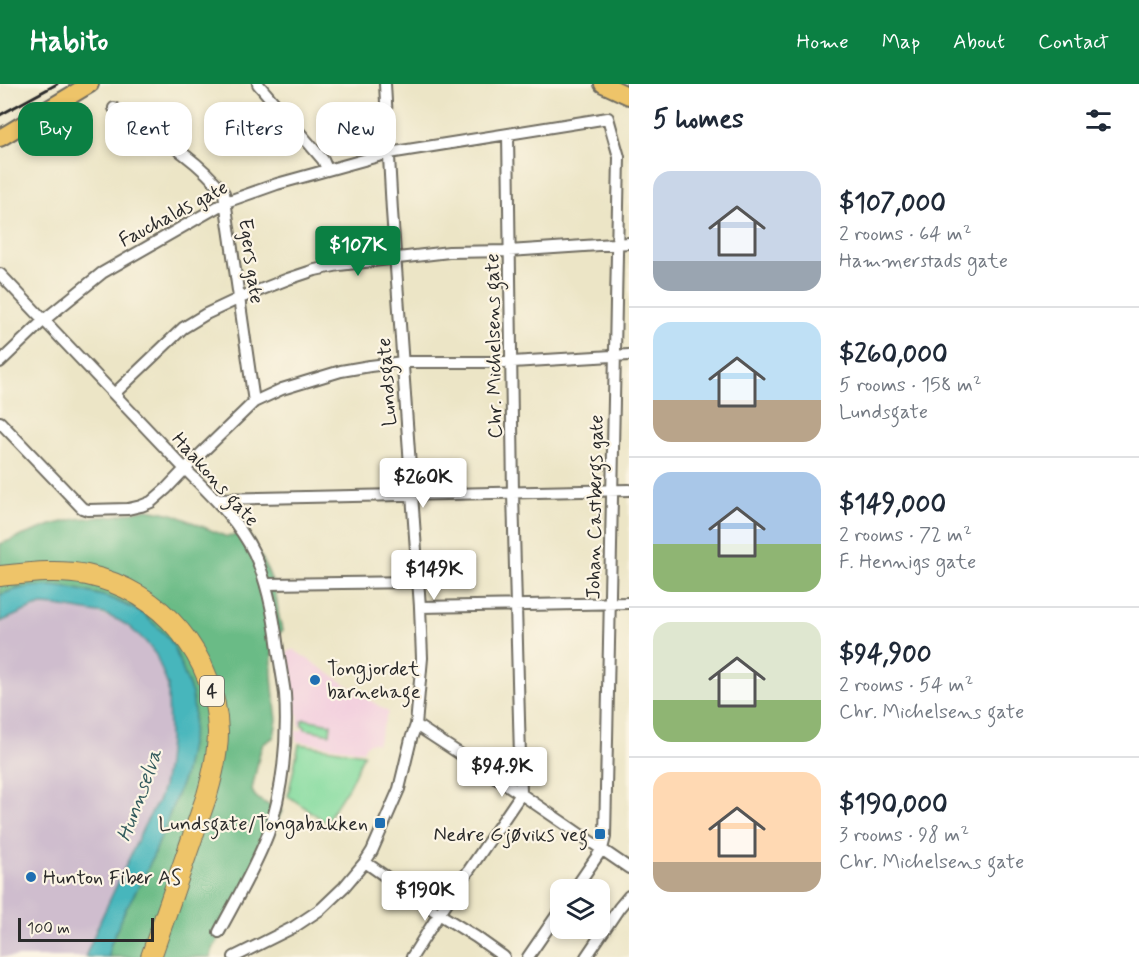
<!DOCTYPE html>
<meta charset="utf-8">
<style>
body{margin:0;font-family:Mynerve,sans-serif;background:#f2f2f3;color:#1f2937;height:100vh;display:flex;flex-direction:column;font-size:22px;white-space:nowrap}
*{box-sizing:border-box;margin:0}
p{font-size:20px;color:#747a83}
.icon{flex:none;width:33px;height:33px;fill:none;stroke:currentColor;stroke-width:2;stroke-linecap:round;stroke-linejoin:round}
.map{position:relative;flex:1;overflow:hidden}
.panel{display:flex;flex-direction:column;background:#fff;width:510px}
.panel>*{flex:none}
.hud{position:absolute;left:18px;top:18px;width:520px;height:54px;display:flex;gap:12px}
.buttons{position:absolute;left:550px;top:795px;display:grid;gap:12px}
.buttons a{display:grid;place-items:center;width:60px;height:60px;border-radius:12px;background:#fff;box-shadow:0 3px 9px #0003;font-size:30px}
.scale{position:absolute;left:18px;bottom:15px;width:136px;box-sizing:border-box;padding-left:6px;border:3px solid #2b2b2b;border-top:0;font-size:16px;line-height:21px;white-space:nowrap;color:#2b2b2b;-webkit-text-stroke:4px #fcf5e5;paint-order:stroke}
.price{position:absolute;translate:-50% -51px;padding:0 14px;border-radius:6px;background:#fff;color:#222;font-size:20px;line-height:39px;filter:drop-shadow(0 2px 3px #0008)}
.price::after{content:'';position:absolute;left:50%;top:36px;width:18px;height:14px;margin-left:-9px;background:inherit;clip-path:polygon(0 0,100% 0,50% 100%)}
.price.current{background:#0b8043;color:#fff}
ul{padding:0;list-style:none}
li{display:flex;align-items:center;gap:18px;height:150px;padding:0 24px}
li+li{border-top:2px solid #e0e1e3}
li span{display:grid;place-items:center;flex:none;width:168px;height:120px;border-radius:18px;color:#555}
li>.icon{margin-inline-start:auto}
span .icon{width:72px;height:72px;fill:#fffc;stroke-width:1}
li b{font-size:26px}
h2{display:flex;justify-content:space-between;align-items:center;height:72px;padding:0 24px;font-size:26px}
.pill{padding:0 21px;border-radius:18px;background:#fff;box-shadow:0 3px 9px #0003;font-size:21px;line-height:54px}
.pill.current{background:#0b8043;color:#fff}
header{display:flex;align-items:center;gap:36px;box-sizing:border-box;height:84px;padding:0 30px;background:#0b8043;color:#fff}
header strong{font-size:28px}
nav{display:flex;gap:33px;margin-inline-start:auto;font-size:21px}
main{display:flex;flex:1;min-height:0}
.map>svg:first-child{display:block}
</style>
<header>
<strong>Habito</strong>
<nav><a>Home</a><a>Map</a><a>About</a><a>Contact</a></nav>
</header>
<main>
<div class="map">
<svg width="629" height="873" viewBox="0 0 629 873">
<rect width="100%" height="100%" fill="#fcf5e5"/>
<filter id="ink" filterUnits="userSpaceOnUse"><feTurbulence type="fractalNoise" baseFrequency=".0167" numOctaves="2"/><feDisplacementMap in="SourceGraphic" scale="12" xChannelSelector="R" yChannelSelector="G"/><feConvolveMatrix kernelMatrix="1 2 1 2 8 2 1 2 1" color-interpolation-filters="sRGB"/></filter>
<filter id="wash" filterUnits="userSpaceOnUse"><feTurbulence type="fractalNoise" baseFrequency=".008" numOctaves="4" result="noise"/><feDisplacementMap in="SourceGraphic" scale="24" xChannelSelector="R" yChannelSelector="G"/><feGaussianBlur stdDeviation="1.35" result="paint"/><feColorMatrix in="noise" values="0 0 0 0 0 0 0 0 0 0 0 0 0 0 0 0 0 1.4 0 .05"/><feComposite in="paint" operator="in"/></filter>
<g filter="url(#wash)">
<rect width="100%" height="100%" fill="#ece5c6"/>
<!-- built -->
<path fill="#f3cfde" d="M 290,566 L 294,566 L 388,628 L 377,660 L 372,658 L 366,661 L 363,667 L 296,657 L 295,646 L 302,646 L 302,642 L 299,642 L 298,630 L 295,630 L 295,625 L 293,623 L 287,569 Z"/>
<!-- industrial -->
<path fill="#cfbdce" d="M 42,521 L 57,522 L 93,528 L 120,537 L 128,542 L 146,558 L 156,571 L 169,602 L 169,656 L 167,680 L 163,703 L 159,715 L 144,742 L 101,835 L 85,873 L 0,873 L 0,539 L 32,524 Z"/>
<!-- green -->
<path fill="#84db9f" stroke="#588365" stroke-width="1.5" d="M 304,635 L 331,640 L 330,650 L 305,645 L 305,643 L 302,641 L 302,637 Z
M 299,660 L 364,670 L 349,702 L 326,738 L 288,712 Z"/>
<!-- forest -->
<path fill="#6bbb86" stroke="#4b7358" stroke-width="1.5" d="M 147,425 L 173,430 L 227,453 L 247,448 C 258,465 268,484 274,504 C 279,518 276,533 283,546 C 263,562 275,614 277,636 L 274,653 L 263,660 L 260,668 L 252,706 C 256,719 271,720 282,727 L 240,815 L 212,867 L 211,873 L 109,873 L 110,862 L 125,826 L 144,793 L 157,763 L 184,692 L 193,645 L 194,628 L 192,610 L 173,561 L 142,529 L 132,523 L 110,514 L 76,505 L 18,504 L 0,511 L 0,460 L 51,441 L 76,435 L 114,432 Z"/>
<!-- water -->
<path fill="#46b6bc" stroke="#387074" stroke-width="1.5" d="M 53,502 L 76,505 L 110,514 L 142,529 L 166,551 L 173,561 L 192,610 L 194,627 L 193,645 L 184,692 L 157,763 L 144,793 L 125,826 L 110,862 L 109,873 L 85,873 L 101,835 L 144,742 L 159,715 L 163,703 L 167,680 L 169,656 L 168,602 L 156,571 L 146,558 L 128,542 L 120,537 L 104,530 L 57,522 L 42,521 L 32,524 L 0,538 L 0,511 C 21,503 30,502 53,502 Z"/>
</g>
<g filter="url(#ink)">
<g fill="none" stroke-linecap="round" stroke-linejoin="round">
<defs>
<path id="street" d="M 258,0 L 323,76 L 327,85
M 114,24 C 152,49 196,72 224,109 L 254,318
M 0,190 L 185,385 C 210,410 238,436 254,469 C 268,499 274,532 278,565 C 280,580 283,595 285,610 C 288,656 283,707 268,750 C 255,784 236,816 219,848
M 0,278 L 44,236 L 102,189 L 226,118 L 277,100 L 389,69 L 608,34 L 619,73 L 605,753 L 602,765 L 574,806
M 114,310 L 183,244 L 206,230 L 240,214 L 288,195 L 315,186 L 339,181 L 449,168 L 509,167 L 629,159
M 0,338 L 82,424 L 88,426 L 128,425 L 141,422 L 151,418 L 166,405 L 185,385 L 254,318 L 282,305 L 341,287 L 370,282 L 403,278 L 512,278 L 629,271
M 215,415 L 629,406
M 267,500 L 418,498
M 420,523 L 629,519
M 416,641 L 521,710 L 629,784
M 365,778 L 439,830 L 476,853 L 504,873
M 234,873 L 294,843 L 321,825 L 344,803 L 365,778 L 372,767 L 399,705 L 411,655 L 416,641 L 422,574 L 420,523 L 392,127 L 385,0
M 412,873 L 439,830 L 521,710 L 513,409 L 508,50
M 528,873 L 561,825
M 586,873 L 619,824 L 629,812"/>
<path id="primary" d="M 603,0 L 629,12
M 0,54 L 90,0"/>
<path id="highway" d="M 0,492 C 29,489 58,485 87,491 C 162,507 216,572 218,648 C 218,670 213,690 207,711 L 151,873"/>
</defs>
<!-- street casing -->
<use href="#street" stroke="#6f6c61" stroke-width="14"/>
<!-- primary casing -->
<use href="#primary" stroke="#6f6c61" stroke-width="20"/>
<!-- highway casing -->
<use href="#highway" stroke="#6f6c61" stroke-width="22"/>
<!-- street -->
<use href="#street" stroke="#fff" stroke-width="10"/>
<!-- primary -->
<use href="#primary" stroke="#eec469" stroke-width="16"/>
<!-- highway -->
<use href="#highway" stroke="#eec469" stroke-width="20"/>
<!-- rail -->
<path stroke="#2b2b2b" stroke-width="3" d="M 0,31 L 57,0"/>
</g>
</g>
<!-- markers -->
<g fill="#1f6fb2" stroke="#fcf5e5" stroke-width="2">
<circle cx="315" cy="596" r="6"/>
<rect x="374" y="733" width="12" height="12" rx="3"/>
<rect x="594" y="744" width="12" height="12" rx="3"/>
<circle cx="31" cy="793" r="6"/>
</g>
<g text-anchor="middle" stroke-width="4.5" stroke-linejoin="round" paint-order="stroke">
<!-- shield labels -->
<rect fill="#fcf5e5" stroke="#6a6863" stroke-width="1.5" x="200" y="592" width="24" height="30" rx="4.5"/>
<g font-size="18" font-weight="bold" fill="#2b2b2b">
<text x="212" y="613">4</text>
</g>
<!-- street labels -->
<g font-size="20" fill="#2b2b2b" stroke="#fcf5e5">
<text transform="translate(173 129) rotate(-28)" y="7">Fauchalds gate</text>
<text transform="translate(252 177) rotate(82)" y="7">Egers gate</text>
<text transform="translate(493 262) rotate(-91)" y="7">Chr. Michelsens gate</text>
<text transform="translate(386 298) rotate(-94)" y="7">Lundsgate</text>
<text transform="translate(216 395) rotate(48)" y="7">Haakons gate</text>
<text transform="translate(594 423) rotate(-89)" y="7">Johan Castbergs gate</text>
</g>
<!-- poi labels -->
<g font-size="20" fill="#2b2b2b" stroke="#fcf5e5" text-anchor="start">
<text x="327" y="591">Tongjordet<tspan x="327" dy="23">barnehage</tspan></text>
<text x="368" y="746" text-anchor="end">Lundsgate/Tongabakken</text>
<text x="588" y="757" text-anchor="end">Nedre Gjøviks veg</text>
<text x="43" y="800">Hunton Fiber AS</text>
</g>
<!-- water labels -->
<g font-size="21" font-style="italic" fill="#345c5e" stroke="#fcf5e5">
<text transform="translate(139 711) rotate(-70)" y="7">Hunnselva</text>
</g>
</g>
</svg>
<div class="buttons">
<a><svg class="icon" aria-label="layers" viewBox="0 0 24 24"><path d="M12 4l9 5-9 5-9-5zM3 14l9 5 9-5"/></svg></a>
</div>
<div class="scale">100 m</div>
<b class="price current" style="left:358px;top:193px">$107K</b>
<b class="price" style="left:423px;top:425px">$260K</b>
<b class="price" style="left:434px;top:517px">$149K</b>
<b class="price" style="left:502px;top:714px">$94.9K</b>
<b class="price" style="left:425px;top:838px">$190K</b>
<div class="hud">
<a class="pill current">Buy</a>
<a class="pill">Rent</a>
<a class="pill">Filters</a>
<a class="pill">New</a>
</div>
</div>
<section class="panel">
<h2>5 homes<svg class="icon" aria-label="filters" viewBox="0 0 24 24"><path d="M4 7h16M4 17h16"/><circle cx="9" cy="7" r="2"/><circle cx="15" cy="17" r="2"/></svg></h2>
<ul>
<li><span style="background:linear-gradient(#c9d6e8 75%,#9aa5b1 0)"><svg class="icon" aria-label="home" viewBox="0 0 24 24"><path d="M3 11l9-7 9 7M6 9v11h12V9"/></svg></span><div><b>$107,000</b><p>2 rooms · 64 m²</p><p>Hammerstads gate</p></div></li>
<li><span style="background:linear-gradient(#bfe0f5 65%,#b9a48a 0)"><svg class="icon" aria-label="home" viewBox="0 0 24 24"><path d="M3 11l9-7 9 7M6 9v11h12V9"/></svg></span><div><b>$260,000</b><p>5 rooms · 158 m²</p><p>Lundsgate</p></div></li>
<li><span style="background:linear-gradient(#a9c7e8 60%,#8fb573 0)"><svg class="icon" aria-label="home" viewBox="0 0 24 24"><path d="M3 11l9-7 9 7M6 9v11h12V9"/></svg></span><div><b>$149,000</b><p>2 rooms · 72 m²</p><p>F. Hennigs gate</p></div></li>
<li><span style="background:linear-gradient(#dfe7d0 65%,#8fb573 0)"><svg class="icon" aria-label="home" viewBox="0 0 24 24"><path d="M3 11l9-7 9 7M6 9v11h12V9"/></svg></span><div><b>$94,900</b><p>2 rooms · 54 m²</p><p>Chr. Michelsens gate</p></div></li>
<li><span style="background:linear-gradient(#ffd9b3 75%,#b9a48a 0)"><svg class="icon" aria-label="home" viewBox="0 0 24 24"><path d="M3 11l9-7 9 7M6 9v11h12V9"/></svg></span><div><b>$190,000</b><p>3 rooms · 98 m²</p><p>Chr. Michelsens gate</p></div></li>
</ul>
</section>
</main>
